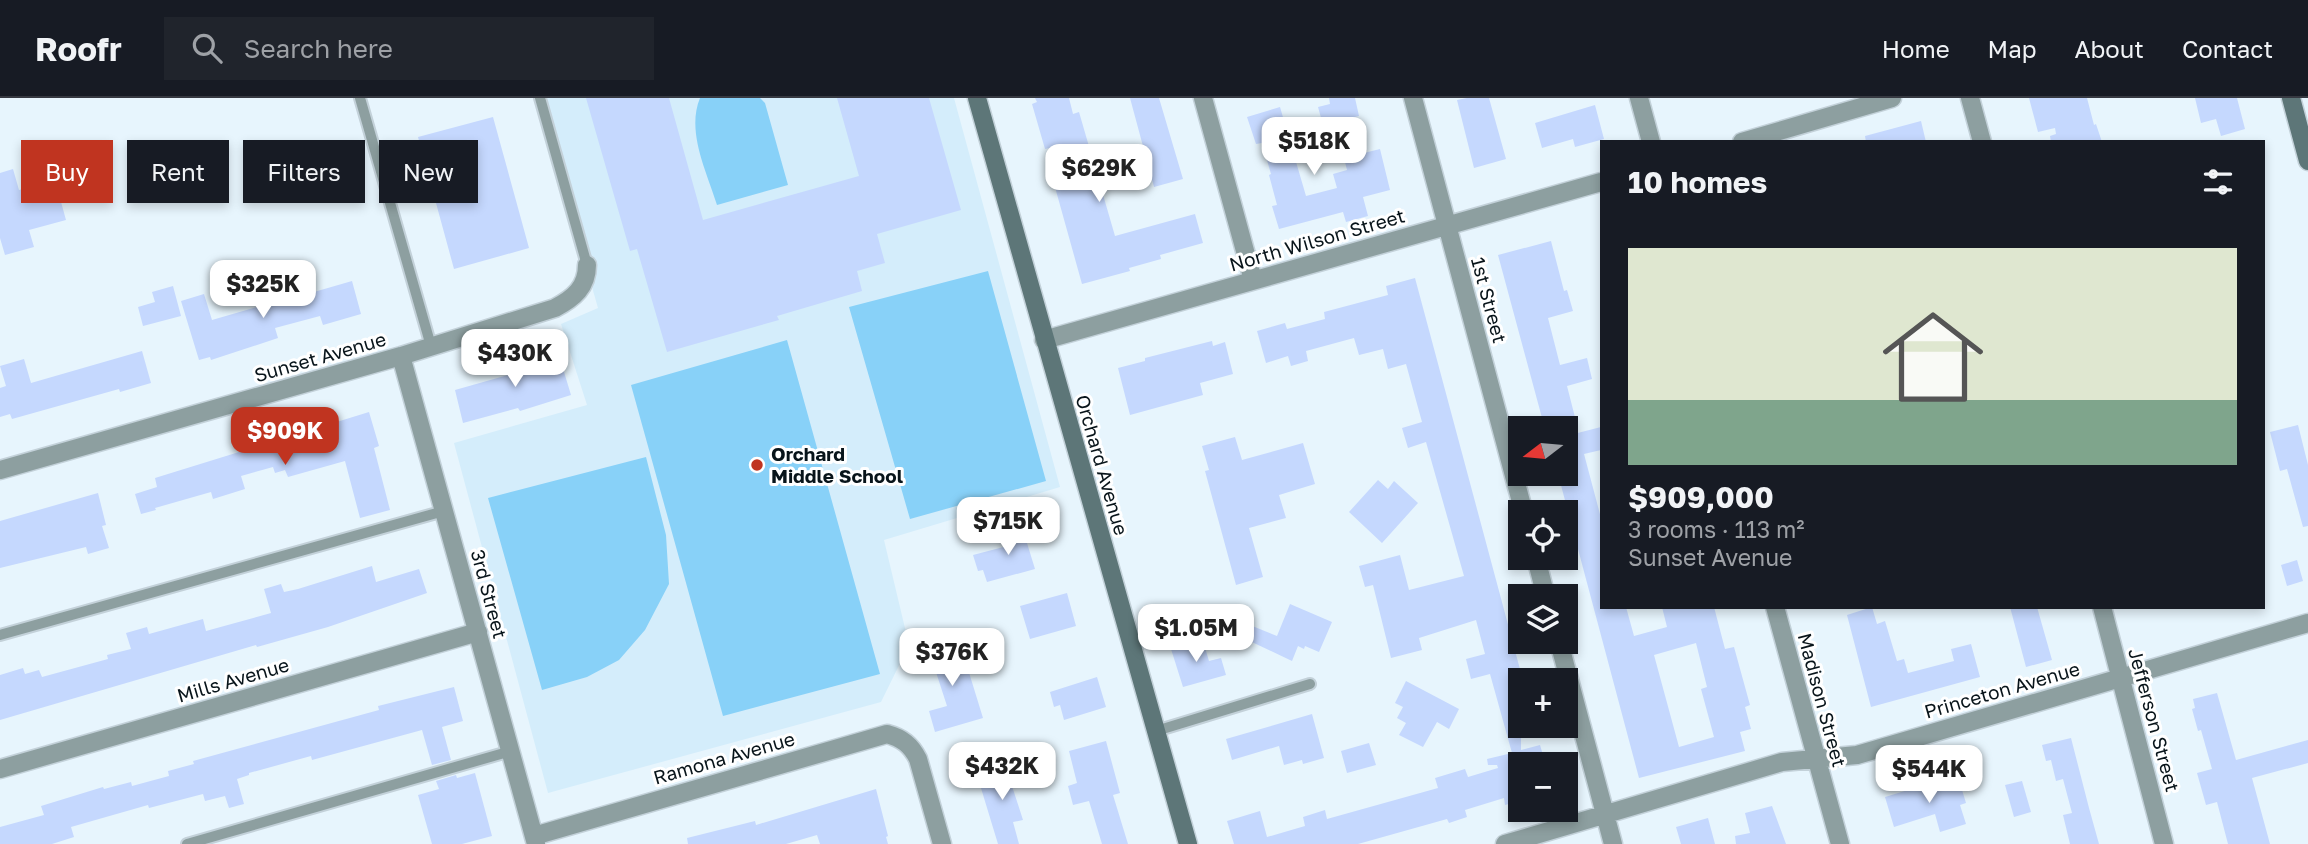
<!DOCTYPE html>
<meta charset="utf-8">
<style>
body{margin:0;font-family:"Golos Text",sans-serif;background:#20242c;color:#f1f3f6;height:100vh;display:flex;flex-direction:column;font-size:26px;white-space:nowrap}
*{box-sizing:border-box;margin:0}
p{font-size:23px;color:#9ea1a6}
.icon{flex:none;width:38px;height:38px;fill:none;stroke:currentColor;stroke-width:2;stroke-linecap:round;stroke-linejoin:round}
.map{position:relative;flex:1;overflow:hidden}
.details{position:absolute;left:1600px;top:42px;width:665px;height:469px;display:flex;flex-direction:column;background:#171b24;border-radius:0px;box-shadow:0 4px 10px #0003}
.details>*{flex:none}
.top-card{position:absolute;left:21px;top:42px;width:665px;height:63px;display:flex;gap:14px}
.needle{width:46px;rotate:254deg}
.tools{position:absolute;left:1508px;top:318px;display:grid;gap:14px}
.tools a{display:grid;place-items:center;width:70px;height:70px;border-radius:0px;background:#171b24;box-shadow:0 4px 10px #0003;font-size:35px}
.price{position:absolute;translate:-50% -60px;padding:0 16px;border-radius:14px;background:#fff;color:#222;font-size:23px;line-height:46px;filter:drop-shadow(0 2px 4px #0008)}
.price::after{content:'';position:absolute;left:50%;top:42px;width:21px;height:16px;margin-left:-10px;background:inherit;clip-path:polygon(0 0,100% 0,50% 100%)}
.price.on{background:#c03420;color:#fff}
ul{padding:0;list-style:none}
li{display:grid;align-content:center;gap:14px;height:371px;padding:0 28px}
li+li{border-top:2px solid #363941}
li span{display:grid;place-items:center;height:217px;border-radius:0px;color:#555}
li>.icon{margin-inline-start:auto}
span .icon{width:126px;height:126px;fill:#fffc;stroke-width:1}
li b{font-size:30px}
h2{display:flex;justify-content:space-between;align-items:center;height:84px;padding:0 28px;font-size:30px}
.chip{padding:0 24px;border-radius:0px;background:#171b24;box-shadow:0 4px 10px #0003;font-size:24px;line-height:63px}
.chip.on{background:#c03420;color:#fff}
header{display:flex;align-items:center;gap:42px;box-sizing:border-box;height:98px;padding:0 35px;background:#171b24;border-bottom:2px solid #363941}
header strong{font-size:33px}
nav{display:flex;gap:38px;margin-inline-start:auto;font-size:24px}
.search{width:490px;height:63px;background:#20242c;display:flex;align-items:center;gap:18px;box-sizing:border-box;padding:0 24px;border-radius:0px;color:#9ea1a6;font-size:26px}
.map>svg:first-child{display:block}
</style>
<header>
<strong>Roofr</strong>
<div class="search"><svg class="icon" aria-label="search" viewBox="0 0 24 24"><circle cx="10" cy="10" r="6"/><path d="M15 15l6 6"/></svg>Search here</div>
<nav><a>Home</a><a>Map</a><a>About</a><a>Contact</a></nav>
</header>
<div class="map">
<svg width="2308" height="746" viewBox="0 0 2308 746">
<rect width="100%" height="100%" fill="#e7f5fd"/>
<!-- built -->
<path fill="#d4edfb" d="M 538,0 L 954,0 L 1060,389 L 884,442 L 909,547 L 881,604 L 548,695 L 454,345 L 587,307 L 561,226 L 598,210 Z"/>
<!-- green -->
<path fill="#88d1f8" d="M 700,0 L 760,0 L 765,5 L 788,87 L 717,107 C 707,74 686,34 700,0 Z
M 988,173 L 1046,383 L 910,421 L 849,209 Z
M 787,242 L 880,576 L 723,618 L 631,287 Z
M 646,359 L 666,437 L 669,486 L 645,532 L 619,562 L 587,579 L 542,592 L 488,400 Z"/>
<!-- building -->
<path fill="#c5d8fe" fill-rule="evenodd" d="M 586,0 L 669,0 L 703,122 L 859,78 L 837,0 L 929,0 L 961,112 L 877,136 L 885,165 L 857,173 L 862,193 L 777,218 L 779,222 L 667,254 L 637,151 L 630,153 Z
M 1035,0 L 1069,0 L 1073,16 L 1079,14 L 1115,138 L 1195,116 L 1203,145 L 1160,157 L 1161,161 L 1129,170 L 1130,173 L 1082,186 L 1053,82 L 1063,79 L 1054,49 L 1045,51 L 1032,6 L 1037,4 Z
M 1130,0 L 1159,0 L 1183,81 L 1154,89 Z
M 1329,0 L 1355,0 L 1359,18 L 1323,27 L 1318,9 L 1330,6 Z
M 1467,0 L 1489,0 L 1506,61 L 1474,70 L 1457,2 Z
M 2029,0 L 2087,0 L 2094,27 L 2096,26 L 2102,44 L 2051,44 L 2050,38 L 2056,36 L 2055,30 L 2038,34 Z
M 2195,0 L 2237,0 L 2245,31 L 2221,38 L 2216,21 L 2201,25 Z
M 1595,7 L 1604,41 L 1575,49 L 1573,41 L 1542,50 L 1535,25 Z
M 1280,9 L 1306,98 L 1337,90 L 1333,76 L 1347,72 L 1344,60 L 1380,51 L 1390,92 L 1363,99 L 1368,118 L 1346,124 L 1343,114 L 1279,131 L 1272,108 L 1277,107 L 1269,77 L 1271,76 L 1262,45 L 1256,46 L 1247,19 Z
M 493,19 L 529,150 L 454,171 L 418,39 Z
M 1921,23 L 1926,44 L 1866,44 L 1865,38 Z
M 13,71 L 19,92 L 55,82 L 66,122 L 29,132 L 34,149 L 5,157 L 0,140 L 0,75 Z
M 1551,143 L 1564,193 L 1567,192 L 1573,213 L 1548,220 L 1560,267 L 1587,260 L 1592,281 L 1567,288 L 1578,331 L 1545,331 L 1498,157 Z
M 1415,180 L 1521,575 L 1521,652 L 1540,647 L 1546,667 L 1521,667 L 1521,703 L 1505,707 L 1504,700 L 1465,712 L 1467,719 L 1449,725 L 1447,721 L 1358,746 L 1234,746 L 1227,723 L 1260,713 L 1267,739 L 1305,728 L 1303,719 L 1325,712 L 1327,721 L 1438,690 L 1435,680 L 1465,671 L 1468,679 L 1498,670 L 1497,667 L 1488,667 L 1487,661 L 1512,655 L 1490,576 L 1471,581 L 1466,561 L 1485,556 L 1476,522 L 1419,540 L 1422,552 L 1391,560 L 1373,487 L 1365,489 L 1359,468 L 1400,457 L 1409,492 L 1464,478 L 1426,344 L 1408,350 L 1402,330 L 1422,324 L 1406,266 L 1388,271 L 1383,251 L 1359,257 L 1354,240 L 1306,253 L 1308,263 L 1291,268 L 1288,258 L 1266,265 L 1257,233 L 1285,225 L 1287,231 L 1325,221 L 1324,214 L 1388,197 L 1386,188 Z
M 352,183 L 361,216 L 323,227 L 320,218 L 275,230 L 278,240 L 211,262 L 210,259 L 199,262 L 181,203 L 204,196 L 212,222 L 267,206 L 268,209 L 314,196 L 314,194 Z
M 173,188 L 181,218 L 143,228 L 138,209 L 155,204 L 152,194 Z
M 1212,243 L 1213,248 L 1225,244 L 1233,276 L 1200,285 L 1203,297 L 1130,317 L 1118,270 L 1145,263 L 1145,260 Z
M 142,253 L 151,285 L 120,294 L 119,291 L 12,321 L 10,316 L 0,319 L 0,290 L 6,288 L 0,268 L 24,261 L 31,285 Z
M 558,254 L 571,297 L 520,313 L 518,310 L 463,325 L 455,292 L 508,277 L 506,270 Z
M 369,314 L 379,348 L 374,350 L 390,412 L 360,420 L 345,363 L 288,379 L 285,372 L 275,375 L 273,369 L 241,378 L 245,391 L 213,401 L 211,394 L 155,410 L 156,412 L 141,416 L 135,396 L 157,389 L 155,380 Z
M 2298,327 L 2308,367 L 2308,428 L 2303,429 L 2287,371 L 2280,373 L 2270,334 Z
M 1601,329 L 1601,352 L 1584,356 L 1601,420 L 1601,509 L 1626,509 L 1634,538 L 1667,529 L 1662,509 L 1714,509 L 1725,551 L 1734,549 L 1750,607 L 1745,609 L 1751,631 L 1740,634 L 1745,653 L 1639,680 L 1558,376 L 1566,376 L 1566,338 ZM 1696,545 L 1707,589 L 1701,591 L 1714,639 L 1679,649 L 1654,557 Z
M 1235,339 L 1242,362 L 1303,345 L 1315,386 L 1279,397 L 1286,420 L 1249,430 L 1263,479 L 1236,487 L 1205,373 L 1209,372 L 1202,348 Z
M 1378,382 L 1388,391 L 1394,383 L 1418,405 L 1382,445 L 1349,414 Z
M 98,395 L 106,427 L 102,428 L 109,450 L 88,456 L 86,449 L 0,470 L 0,423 Z
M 1028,427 L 1033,443 L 1027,445 L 1035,471 L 987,484 L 983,472 L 978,473 L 973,457 L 1011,447 L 1007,433 Z
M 2297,462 L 2303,483 L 2287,488 L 2281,467 Z
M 372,468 L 376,484 L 419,471 L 427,495 L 328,529 L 257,549 L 256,547 L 0,622 L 0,577 L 23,570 L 25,576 L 39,572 L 42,579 L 108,561 L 107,557 L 131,551 L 126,535 L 147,529 L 149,536 L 203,521 L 206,533 L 271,515 L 264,491 L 281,486 L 284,494 L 298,491 Z
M 1067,495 L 1076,528 L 1030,541 L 1020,508 Z
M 1290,506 L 1332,524 L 1319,554 L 1305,548 L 1304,551 L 1298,548 L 1292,563 L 1239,538 L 1245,525 L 1277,538 Z
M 1872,509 L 1877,526 L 1885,523 L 1897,563 L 1904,561 L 1908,575 L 1954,563 L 1951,551 L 1971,546 L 1980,579 L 1871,609 L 1847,517 Z
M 2010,509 L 2037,509 L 2052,562 L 2026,569 Z
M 951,542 L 959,570 L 967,568 L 983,620 L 935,634 L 929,613 L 947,608 L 935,571 L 928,573 L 921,551 Z
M 1203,543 L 1209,563 L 1221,560 L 1226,577 L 1183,589 L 1171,551 Z
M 1097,579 L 1106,609 L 1064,622 L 1060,607 L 1054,609 L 1050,594 Z
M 1406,583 L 1459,611 L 1449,631 L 1437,624 L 1423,649 L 1399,637 L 1406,625 L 1397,620 L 1403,609 L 1395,605 Z
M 454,589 L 463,623 L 442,629 L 451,662 L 432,667 L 422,632 L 312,662 L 311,658 L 249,675 L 249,677 L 237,681 L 244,706 L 229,710 L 225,698 L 205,703 L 203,696 L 149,710 L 148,707 L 71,729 L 74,739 L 52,746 L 0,746 L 0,729 L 44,717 L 41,708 L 103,689 L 104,691 L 131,684 L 132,688 L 169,678 L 168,673 L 194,666 L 193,663 L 379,612 L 378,608 Z
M 2217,595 L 2236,662 L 2308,642 L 2308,665 L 2252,680 L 2270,746 L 2228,746 L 2217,704 L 2206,707 L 2197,675 L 2212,671 L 2201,632 L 2198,633 L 2192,611 L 2195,610 L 2193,601 Z
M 1312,616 L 1324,660 L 1303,666 L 1302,662 L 1284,667 L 1279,648 L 1232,662 L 1226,641 Z
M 2071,640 L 2089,710 L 2099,746 L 2070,746 L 2063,717 L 2072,715 L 2063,681 L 2056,683 L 2051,662 L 2046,663 L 2042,647 Z
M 1106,643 L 1120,695 L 1113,697 L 1128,746 L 1102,746 L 1089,703 L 1073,707 L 1068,688 L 1077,685 L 1069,653 Z
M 1369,645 L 1376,667 L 1347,675 L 1341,653 Z
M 1018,667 L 1023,684 L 1012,688 L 1023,722 L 1013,724 L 1019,746 L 998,746 L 977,677 Z
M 475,675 L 492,738 L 462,746 L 432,746 L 418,697 L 439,691 L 436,683 L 456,677 L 457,680 Z
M 1959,682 L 1966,705 L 1960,707 L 1966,726 L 1940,734 L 1935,716 L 1894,729 L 1885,699 L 1931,685 L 1933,691 Z
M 2022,683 L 2031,714 L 2014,719 L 2005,687 Z
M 876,691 L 888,738 L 886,739 L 888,746 L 820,746 L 817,737 L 786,746 L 688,746 L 687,740 L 755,723 L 756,727 Z
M 1772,708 L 1786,746 L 1736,746 L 1735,738 L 1750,735 L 1745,715 Z
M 1708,720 L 1715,746 L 1681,746 L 1676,729 Z"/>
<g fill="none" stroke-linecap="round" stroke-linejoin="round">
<defs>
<path id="lane" d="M 360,0 L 431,248
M 540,0 L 587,167
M 0,537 L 444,413
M 1156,633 L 1310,586
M 187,746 L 511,653"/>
<path id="street" d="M 1203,0 L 1253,182
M 1413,0 L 1524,415
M 1639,0 L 1651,44
M 1970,0 L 1982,44
M 1742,44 L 1892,0
M 1044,242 L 1601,84
M 401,258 L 536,746
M 0,372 L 401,258 L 555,210 C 574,200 587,189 587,167
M 1536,460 L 1546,499
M 1775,509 L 1840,746
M 2102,509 L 2164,746
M 1559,544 L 1613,746
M 0,671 L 478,534
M 534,738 L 887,636 C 902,640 911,647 918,661 L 942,746
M 1505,746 L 1782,664 L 1857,657 L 2308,525"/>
<path id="secondary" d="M 977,0 L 1188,746
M 2291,0 L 2308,63"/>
</defs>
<!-- lane casing -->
<use href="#lane" stroke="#c3d1d9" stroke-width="14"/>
<!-- street casing -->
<use href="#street" stroke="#c3d1d9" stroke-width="21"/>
<!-- secondary casing -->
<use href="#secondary" stroke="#c3d1d9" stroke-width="21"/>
<!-- lane -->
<use href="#lane" stroke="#8d9fa0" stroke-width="10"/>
<!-- street -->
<use href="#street" stroke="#8d9fa0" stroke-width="18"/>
<!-- secondary -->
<use href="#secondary" stroke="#5d7678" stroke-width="18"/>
</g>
<!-- markers -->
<circle fill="#c03420" stroke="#fff" stroke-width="2.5" cx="757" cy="367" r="7"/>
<g text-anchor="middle" stroke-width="6" stroke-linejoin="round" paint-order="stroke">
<!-- street labels -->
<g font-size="19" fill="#08141a" stroke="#fff">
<text transform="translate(1317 142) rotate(-16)" y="7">North Wilson Street</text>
<text transform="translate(1489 202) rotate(75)" y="7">1st Street</text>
<text transform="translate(320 259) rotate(-16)" y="7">Sunset Avenue</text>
<text transform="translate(1102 367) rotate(74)" y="7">Orchard Avenue</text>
<text transform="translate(489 496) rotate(75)" y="7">3rd Street</text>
<text transform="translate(233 582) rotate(-16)" y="7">Mills Avenue</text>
<text transform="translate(2002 592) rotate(-16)" y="7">Princeton Avenue</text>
<text transform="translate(1822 602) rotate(75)" y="7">Madison Street</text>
<text transform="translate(2154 622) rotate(75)" y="7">Jefferson Street</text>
<text transform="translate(724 660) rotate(-16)" y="7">Ramona Avenue</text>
</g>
<!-- poi labels -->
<g font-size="19" font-weight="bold" fill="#08141a" stroke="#fff" text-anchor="start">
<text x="771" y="363">Orchard<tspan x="771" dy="22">Middle School</tspan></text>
</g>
</g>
</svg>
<div class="tools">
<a><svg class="needle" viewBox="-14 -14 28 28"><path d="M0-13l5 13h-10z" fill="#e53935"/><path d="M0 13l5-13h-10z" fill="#9ea1a6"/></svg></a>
<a><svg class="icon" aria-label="locate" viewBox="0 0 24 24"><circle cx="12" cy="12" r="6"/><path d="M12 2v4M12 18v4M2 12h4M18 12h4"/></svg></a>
<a><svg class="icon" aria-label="layers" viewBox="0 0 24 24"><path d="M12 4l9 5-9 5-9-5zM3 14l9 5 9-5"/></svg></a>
<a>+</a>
<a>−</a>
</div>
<b class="price" style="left:1314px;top:79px">$518K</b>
<b class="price" style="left:1099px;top:106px">$629K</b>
<b class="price" style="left:263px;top:222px">$325K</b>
<b class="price" style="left:515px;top:291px">$430K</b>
<b class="price on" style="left:285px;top:369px">$909K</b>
<b class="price" style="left:1008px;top:459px">$715K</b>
<b class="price" style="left:1196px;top:566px">$1.05M</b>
<b class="price" style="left:952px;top:590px">$376K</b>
<b class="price" style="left:1002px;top:704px">$432K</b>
<b class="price" style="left:1929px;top:707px">$544K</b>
<div class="top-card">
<a class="chip on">Buy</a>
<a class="chip">Rent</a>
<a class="chip">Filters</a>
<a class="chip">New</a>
</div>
<section class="details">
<h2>10 homes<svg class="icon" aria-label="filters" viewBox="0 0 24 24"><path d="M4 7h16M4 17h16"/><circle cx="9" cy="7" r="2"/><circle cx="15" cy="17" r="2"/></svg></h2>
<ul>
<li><span style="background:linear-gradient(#dfe7d0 70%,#7fa58c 0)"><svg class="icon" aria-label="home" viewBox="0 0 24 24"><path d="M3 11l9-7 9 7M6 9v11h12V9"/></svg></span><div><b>$909,000</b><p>3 rooms · 113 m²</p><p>Sunset Avenue</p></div></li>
</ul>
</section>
</div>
